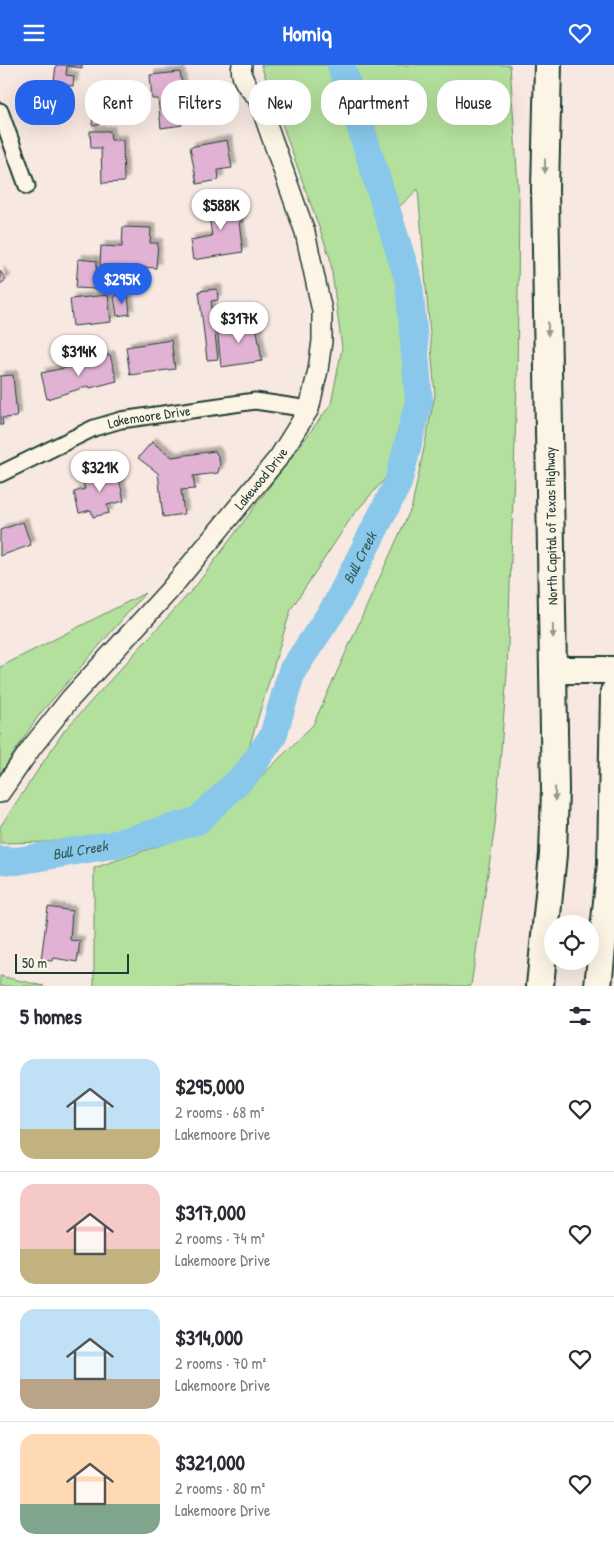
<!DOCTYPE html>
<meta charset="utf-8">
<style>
body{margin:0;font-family:"Patrick Hand",sans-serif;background:#f7f7f7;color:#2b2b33;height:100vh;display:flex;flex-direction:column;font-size:19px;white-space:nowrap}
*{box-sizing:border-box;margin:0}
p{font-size:16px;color:#7c7c81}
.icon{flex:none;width:28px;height:28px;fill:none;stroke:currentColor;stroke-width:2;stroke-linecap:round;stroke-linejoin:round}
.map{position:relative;height:921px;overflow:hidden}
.sheet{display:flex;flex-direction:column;background:#fff;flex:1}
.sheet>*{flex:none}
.hud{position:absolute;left:15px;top:15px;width:585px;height:45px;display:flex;gap:10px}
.tools{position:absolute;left:544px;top:850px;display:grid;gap:10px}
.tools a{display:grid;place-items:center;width:55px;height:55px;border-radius:50%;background:#fff;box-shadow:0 5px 20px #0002;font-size:25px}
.scale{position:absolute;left:15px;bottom:12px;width:114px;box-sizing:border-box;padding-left:5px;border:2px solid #1f3d34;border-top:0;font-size:14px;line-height:18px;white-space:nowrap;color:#1f3d34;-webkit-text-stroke:4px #fcf5e5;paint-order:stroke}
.price{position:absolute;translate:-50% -42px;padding:0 11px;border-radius:18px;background:#fff;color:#222;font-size:16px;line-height:32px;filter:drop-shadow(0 1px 2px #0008)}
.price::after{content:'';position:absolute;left:50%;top:30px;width:15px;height:11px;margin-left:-8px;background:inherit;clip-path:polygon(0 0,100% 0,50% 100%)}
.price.active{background:#2563eb;color:#fff}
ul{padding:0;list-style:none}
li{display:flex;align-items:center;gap:15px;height:125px;padding:0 20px}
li+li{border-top:1px solid #e1e1e2}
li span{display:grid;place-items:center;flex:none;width:140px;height:100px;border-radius:15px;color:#555}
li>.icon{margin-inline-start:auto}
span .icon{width:60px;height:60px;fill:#fffc;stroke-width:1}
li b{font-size:21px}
h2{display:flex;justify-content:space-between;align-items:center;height:60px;padding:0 20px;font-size:21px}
.pill{padding:0 18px;border-radius:20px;background:#fff;box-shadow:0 5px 20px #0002;font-size:18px;line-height:45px}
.pill.active{background:#2563eb;color:#fff}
header{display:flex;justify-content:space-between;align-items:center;height:65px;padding:0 20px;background:#2563eb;color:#fff;font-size:22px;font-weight:800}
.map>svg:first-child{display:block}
</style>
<header><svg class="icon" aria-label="menu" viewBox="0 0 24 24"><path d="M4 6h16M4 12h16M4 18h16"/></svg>Homiq<svg class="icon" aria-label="heart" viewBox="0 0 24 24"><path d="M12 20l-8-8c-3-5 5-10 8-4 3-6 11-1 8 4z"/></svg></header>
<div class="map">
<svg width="614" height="921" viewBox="0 0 614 921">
<defs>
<filter id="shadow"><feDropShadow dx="4.5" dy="-4.5" stdDeviation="1" flood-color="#0004"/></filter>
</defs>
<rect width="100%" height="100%" fill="#f7e8e1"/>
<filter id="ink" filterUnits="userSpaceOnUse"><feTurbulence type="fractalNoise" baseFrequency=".02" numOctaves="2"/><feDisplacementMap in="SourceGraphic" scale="10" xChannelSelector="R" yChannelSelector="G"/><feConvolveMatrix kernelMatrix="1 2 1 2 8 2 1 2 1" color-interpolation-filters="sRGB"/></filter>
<g filter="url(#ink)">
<!-- green -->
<path fill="#b4e09d" stroke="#6a8e68" d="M 261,0 L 510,0 L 519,135 L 517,318 L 507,609 L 495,761 L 471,921 L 94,921 L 94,803 L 208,764 L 313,660 L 412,441 L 435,330 L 418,124 L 380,160 L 406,223 L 411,324 L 398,399 L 353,450 L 291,544 L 244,699 L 186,758 L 47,777 L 0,778 L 0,762 L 64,666 L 195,522 L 331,339 L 342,283 L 330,193 Z
M 145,528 L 39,650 L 0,709 L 0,602 Z
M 0,911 L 44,921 L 0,921 Z"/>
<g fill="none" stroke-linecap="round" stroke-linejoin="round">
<!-- stream -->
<path stroke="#5f90a1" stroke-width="4.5" d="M 0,804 L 17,796"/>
<!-- river -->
<path stroke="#89c8ea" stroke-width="28" id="s1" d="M 0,795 L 17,796 L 111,780 L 197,756 L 247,708 L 273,671 L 292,606 L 335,542 L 398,418 L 419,336 L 409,217 L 341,0"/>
</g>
<!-- building -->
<path fill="#e1b2d3" stroke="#1f3d34" filter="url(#shadow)" d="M 56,0 L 82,0 L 82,3 L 67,1 L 66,10 L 74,11 L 73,21 L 65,20 L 64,27 L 53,26 Z
M 180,7 L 183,26 L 178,27 L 182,60 L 161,63 L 158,34 L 152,34 L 150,10 Z
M 93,50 L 100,51 L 99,60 L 92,60 Z
M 90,66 L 110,66 L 111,75 L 123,75 L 124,117 L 102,118 L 101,83 L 91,83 Z
M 227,75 L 232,103 L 218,105 L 219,115 L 197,119 L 190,82 Z
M 238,132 L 242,157 L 239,157 L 243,187 L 193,195 L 190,175 L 212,171 L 207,137 Z
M 123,162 L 151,163 L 150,178 L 158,178 L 156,203 L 100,200 L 101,181 L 122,182 Z
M 78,194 L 97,196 L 95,224 L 76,223 Z
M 0,206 L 6,215 L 0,219 Z
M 217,224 L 218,235 L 211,236 L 218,294 L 207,295 L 199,226 Z
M 128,229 L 130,249 L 117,251 L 114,231 Z
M 108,230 L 111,257 L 73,261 L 70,234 Z
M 245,256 L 251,256 L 256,259 L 262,296 L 221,302 L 217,261 L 231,257 L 233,261 L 246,260 Z
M 171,275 L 175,304 L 130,310 L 126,282 Z
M 110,290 L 117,316 L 90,323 L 89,321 L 47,334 L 41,308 L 84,299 L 84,297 Z
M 13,310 L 17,352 L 2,353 L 3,360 L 0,360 L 0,311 Z
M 152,377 L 172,392 L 215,386 L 218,391 L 220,399 L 218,408 L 193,411 L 195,424 L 181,425 L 184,449 L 163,452 L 158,408 L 138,393 Z
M 117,404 L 124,436 L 107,440 L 109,448 L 93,452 L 91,445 L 79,448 L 74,427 L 85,424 L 82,414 Z
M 23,457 L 31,480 L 0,491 L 0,465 Z
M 48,842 L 72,846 L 70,875 L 80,876 L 77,897 L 54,893 L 53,896 L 41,895 Z"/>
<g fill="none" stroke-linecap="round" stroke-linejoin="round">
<defs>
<g id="minor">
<path d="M 0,46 L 27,121"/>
<path id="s2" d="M 0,409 L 94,363 L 121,355 L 255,336 L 309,344"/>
</g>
<g id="tertiary">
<path id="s3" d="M 0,728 L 32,682 L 70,634 L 168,527 L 279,392 L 309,344 L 318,305 L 322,276 L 322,246 L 305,167 L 257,31 C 248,24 239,12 242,0"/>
</g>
<path id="trunk" d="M 554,605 L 614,605
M 540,921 L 553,789 L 555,725 L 545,124 L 548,0
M 598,921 L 611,799 L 614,627"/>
</defs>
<!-- minor casing -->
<use href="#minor" stroke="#1f3d34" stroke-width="19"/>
<!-- tertiary casing -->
<use href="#tertiary" stroke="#1f3d34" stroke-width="22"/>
<!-- trunk casing -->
<use href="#trunk" stroke="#1f3d34" stroke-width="30"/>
<!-- minor -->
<use href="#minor" stroke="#fcf5e5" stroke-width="15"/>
<!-- tertiary -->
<use href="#tertiary" stroke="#fcf5e5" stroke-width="19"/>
<!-- trunk -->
<use href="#trunk" stroke="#fcf5e5" stroke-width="26"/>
</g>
<!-- one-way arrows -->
<defs><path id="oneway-solid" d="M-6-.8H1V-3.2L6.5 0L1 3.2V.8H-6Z" transform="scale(1.25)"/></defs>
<g fill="#8e998c">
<use href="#oneway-solid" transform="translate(545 101) rotate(90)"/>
<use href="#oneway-solid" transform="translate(548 264) rotate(89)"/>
<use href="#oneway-solid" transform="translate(553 566) rotate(89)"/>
<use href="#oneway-solid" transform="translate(555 729) rotate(91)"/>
</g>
</g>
<g text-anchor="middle" stroke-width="5" stroke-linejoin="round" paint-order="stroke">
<!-- street labels -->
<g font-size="14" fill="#1f3d34" stroke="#fcf5e5">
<text dy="5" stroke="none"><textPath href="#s2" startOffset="161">Lakemoore Drive</textPath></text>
<text dy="5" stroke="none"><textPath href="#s3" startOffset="409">Lakewood Drive</textPath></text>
<text transform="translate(551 461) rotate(-91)" y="5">North Capital of Texas Highway</text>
</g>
<!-- water labels -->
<g font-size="15" font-style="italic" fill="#345958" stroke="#fcf5e5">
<text dy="5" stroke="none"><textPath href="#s1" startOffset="516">Bull Creek</textPath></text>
<text dy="5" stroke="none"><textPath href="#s1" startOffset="81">Bull Creek</textPath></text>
</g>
</g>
</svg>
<div class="tools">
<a><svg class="icon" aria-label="locate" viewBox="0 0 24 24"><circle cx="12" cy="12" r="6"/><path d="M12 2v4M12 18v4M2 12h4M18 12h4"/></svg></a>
</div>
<div class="scale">50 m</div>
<b class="price" style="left:221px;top:166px">$588K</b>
<b class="price active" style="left:122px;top:240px">$295K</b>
<b class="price" style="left:239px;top:279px">$317K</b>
<b class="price" style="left:79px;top:312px">$314K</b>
<b class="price" style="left:100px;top:428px">$321K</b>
<div class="hud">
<a class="pill active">Buy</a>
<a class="pill">Rent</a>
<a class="pill">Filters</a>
<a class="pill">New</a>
<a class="pill">Apartment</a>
<a class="pill">House</a>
</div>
</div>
<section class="sheet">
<h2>5 homes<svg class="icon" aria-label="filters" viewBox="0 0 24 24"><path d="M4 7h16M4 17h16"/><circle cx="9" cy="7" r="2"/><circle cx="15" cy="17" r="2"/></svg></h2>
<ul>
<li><span style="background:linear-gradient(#bfe0f5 70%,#c2b280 0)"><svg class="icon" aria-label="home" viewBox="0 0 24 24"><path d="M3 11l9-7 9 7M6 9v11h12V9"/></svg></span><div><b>$295,000</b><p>2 rooms · 68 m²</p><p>Lakemoore Drive</p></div><svg class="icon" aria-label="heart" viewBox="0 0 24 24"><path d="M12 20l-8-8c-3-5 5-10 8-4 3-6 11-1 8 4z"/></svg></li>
<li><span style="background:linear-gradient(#f6c9c9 65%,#c2b280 0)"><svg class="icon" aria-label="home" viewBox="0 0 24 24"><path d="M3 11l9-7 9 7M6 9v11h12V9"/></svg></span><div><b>$317,000</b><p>2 rooms · 74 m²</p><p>Lakemoore Drive</p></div><svg class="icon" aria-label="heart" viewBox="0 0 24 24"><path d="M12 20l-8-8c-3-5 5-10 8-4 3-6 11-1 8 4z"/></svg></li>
<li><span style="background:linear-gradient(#bfe0f5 70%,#b9a48a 0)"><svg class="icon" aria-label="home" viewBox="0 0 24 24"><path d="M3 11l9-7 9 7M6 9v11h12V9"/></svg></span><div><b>$314,000</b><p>2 rooms · 70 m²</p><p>Lakemoore Drive</p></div><svg class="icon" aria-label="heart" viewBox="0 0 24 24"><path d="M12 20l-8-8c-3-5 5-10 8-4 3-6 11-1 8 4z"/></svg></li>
<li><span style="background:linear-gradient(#ffd9b3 70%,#7fa58c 0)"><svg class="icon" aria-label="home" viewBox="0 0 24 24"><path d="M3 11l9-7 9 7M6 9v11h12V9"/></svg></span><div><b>$321,000</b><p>2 rooms · 80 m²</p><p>Lakemoore Drive</p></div><svg class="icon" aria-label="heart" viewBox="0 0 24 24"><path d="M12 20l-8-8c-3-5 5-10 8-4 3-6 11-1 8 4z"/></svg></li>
</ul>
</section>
